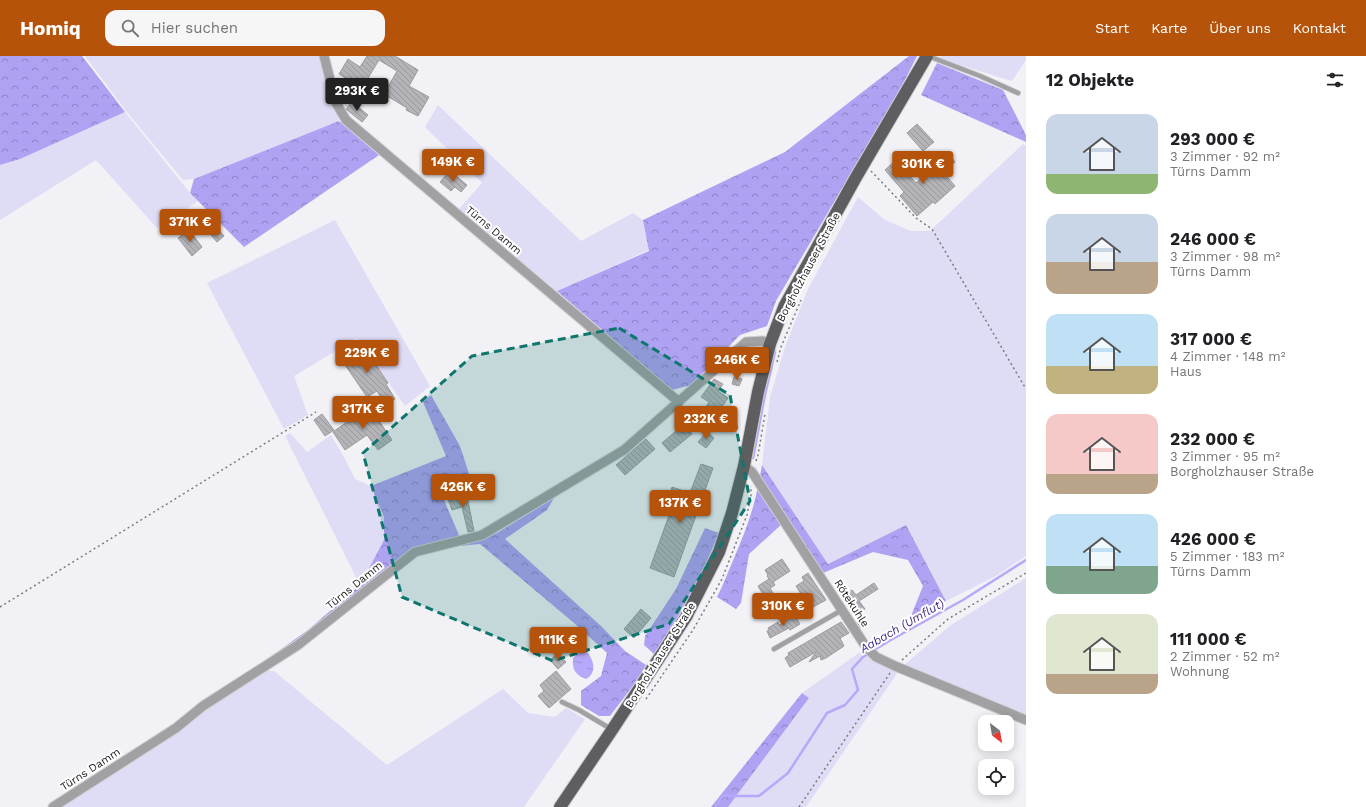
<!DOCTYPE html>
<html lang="de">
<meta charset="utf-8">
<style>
body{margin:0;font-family:"Work Sans",sans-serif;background:#f6f6f6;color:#202124;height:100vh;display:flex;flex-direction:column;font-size:15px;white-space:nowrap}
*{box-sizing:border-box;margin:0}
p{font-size:13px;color:#757577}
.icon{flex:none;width:22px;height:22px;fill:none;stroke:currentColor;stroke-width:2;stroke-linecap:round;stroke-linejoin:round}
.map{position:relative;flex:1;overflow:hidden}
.details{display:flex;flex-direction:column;background:#fff;width:340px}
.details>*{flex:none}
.needle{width:26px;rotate:149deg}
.tools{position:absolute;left:978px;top:659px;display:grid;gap:8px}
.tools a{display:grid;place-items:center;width:36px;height:36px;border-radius:8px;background:#fff;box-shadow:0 2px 10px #0003;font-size:20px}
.price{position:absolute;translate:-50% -34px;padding:0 9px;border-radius:4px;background:#b45309;color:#fff;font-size:13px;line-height:26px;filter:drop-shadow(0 1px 2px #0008)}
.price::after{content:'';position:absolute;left:50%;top:24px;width:12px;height:9px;margin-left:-6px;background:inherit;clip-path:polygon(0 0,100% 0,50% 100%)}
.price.selected{background:#222;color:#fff}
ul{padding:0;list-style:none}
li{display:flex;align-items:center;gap:12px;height:100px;padding:0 20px}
li span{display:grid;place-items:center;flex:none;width:112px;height:80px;border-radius:12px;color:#555}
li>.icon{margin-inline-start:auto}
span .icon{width:48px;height:48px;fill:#fffc;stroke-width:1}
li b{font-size:17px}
h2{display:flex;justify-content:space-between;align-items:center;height:48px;padding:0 20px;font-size:17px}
header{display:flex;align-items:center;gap:24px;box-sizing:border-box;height:56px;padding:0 20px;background:#b45309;color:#fff}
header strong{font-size:19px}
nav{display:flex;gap:22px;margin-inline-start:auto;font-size:14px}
.search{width:280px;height:36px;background:#f6f6f6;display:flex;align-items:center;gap:10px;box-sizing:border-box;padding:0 14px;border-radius:12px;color:#757577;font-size:15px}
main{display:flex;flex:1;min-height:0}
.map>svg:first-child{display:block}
</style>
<header>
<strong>Homiq</strong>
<div class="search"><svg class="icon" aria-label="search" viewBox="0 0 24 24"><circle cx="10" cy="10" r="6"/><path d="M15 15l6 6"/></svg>Hier suchen</div>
<nav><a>Start</a><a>Karte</a><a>Über uns</a><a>Kontakt</a></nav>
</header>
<main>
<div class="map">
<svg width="1026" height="751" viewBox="0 0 1026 751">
<defs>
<pattern id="forest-crowns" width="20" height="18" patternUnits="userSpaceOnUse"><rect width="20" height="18" fill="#afa2f3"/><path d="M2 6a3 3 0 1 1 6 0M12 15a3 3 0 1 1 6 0" fill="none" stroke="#8e83c4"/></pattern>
<pattern id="water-ripples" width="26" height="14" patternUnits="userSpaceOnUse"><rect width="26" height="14" fill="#b6a9fa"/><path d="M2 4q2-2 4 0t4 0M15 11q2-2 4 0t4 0" fill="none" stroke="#9c91d6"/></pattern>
<pattern id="building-back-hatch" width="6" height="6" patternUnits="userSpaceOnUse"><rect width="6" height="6" fill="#b4b4b8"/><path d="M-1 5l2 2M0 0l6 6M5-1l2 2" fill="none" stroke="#9a9a9e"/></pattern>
</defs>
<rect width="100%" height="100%" fill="#f2f1f5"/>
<!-- grass -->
<path fill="#dfdcf6" d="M 85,0 L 319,0 L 339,65 L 194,123 L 183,124 L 126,55 Z
M 941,0 L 1026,0 L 1026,4 L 1012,25 L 940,3 Z
M 438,49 L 581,185 L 633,157 L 643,164 L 649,194 L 557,235 L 458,154 L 482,127 L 425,71 Z
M 125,56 L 190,137 L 198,145 L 157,172 L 96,104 L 0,164 L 0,109 L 20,103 Z
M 1023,88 L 1026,90 L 1026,500 L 996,520 L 946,545 L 906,469 L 828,508 L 762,409 L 770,341 L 785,291 L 808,233 L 858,141 L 885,164 L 911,175 L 930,175 Z
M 335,164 L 430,330 L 405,350 L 357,282 L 294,320 L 308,359 L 284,373 L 207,227 Z
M 290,377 L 307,396 L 331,379 L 344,401 L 355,423 L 371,430 L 384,461 L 384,484 L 360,529 L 285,380 Z
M 1026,522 L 1026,660 L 903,610 L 951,569 Z
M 863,594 L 870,603 L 898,616 L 806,751 L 728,751 L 809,642 L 802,637 Z
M 266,615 L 274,615 L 387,709 L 503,633 L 528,657 L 555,661 L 566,652 L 585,663 L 524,751 L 59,751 L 208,651 Z"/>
<!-- forest -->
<path fill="url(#forest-crowns)" d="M 0,0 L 82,0 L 125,56 L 20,103 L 0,109 Z
M 909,0 L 917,0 L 902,30 L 776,245 L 767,270 L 740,279 L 691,329 L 672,334 L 557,235 L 649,195 L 643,164 L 785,96 Z
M 937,7 L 1003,34 L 1026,79 L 1026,86 L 921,39 Z
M 339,65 L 379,99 L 244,191 L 190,137 L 194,123 Z
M 431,339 L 460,390 L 472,427 L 441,437 L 462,486 L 484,482 L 497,477 L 554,442 L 547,454 L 505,483 L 601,570 L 625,595 L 646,609 L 638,623 L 610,660 L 599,660 L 581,649 L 581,635 L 601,620 L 607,597 L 574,567 L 480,488 L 449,491 L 417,498 L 276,609 L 270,601 L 308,574 L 360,529 L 384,484 L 384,461 L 371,430 L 446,400 L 423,346 Z
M 762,409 L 828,508 L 906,469 L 946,545 L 911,560 L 923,530 L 908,504 L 873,496 L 823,517 L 760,420 Z
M 758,430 L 782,468 L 749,498 L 741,547 L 736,553 L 717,541 C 723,530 727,518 732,507 C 743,481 753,457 758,430 Z
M 705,472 L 719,477 L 703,514 L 661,593 L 654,598 L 644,589 L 645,580 L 676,533 Z
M 802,637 L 809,642 L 728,751 L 711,751 Z"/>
<!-- water -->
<path fill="url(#water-ripples)" d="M 580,596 L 587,596 C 594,604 597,617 586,623 C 575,619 572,613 573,602 Z"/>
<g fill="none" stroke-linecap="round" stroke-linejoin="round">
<!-- stream -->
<path stroke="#b6a9fa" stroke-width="2.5" d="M 753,402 L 765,339 L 775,296
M 715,751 L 723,740 L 759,740 L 788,717 L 827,657 L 845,649 L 858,634 L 852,613 L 863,601 L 889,585 L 963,544 L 1026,504"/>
</g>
<!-- building -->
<path fill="url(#building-back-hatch)" stroke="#9c9ca0" d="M 367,0 L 395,0 L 418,14 L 409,30 L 429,41 L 418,60 L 406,54 L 407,52 L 384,38 L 397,15 L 379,4 L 362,32 L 339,18 L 348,3 L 360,11 Z
M 352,46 L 368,59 L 362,66 L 346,53 Z
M 917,68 L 934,86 L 923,95 L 907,77 Z
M 948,97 L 955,106 L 943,116 L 955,130 L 935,148 L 933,146 L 917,160 L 900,140 L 904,136 L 885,114 L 896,104 L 916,127 L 935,110 L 933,109 Z
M 448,117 L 454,122 L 456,120 L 467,129 L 461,136 L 455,131 L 451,135 L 440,126 Z
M 213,167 L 224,180 L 217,186 L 206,173 Z
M 189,174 L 202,191 L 192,200 L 178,182 Z
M 362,288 L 388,327 L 386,328 L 395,343 L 386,349 L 377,335 L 367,341 L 341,303 Z
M 734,321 L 742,323 L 739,330 L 732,328 Z
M 714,323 L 723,328 L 718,335 L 728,342 L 711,367 L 701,358 L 709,346 L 701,341 Z
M 369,350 L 392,384 L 378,394 L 367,379 L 345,394 L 333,376 Z
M 322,358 L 334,374 L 325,380 L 314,364 Z
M 684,368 L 692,378 L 670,396 L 662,387 Z
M 707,376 L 714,382 L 706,392 L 698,386 Z
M 646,383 L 655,393 L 625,419 L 616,409 Z
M 701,408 L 713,412 L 674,521 L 650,512 L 675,443 L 669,441 L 672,431 L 690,437 Z
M 466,435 L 474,475 L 468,476 L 462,451 L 452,454 L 448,443 L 456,440 L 456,438 Z
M 782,503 L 790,515 L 773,526 L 775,529 L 770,532 L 777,544 L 764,552 L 760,546 L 766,543 L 758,530 L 769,523 L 767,520 L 768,519 L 765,514 Z
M 808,517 L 826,544 L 802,557 L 793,543 L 801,538 L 796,530 L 804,525 L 802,521 Z
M 874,527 L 878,533 L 859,545 L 865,553 L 856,560 L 843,540 L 852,534 L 856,539 Z
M 641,553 L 651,562 L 634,582 L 624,573 Z
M 795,560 L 800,568 L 790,574 L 789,572 L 770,582 L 767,575 L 769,574 L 768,572 L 778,566 L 779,569 Z
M 863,562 L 867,568 L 861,572 L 857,566 Z
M 841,566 L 849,577 L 840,582 L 844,590 L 826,602 L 821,604 L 820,600 L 809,606 L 816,596 L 790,611 L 785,602 L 789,599 L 788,597 Z
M 558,597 L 566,606 L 558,613 L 550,604 Z
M 556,615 L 571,633 L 549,652 L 538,640 L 544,635 L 540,629 Z"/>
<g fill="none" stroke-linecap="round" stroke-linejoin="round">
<defs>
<path id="lane" d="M 928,0 L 980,20 L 1018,37
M 774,593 L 842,554
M 562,646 L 579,654 L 611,673"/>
<path id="street" d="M 324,0 L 336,47 L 346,64 L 679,346
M 744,410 L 752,416 L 866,591 L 876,601 L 895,610 L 1026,664
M 53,751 L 176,672 L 203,650 L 298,589 L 415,496 L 482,479 L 624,394 L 746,286 L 763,285 L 770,288"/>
<path id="primary" d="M 560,751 L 612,674 L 686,561 L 719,496 L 732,457 L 744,410 L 758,336 L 770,288 L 784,251 L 855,123 L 927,0"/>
</defs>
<!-- lane casing -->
<use href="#lane" stroke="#cfcfd2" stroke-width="6"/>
<!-- street casing -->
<use href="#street" stroke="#cfcfd2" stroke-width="11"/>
<!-- primary casing -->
<use href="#primary" stroke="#cfcfd2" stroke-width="14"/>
<!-- path -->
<path stroke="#7c7b7d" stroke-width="1.5" stroke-dasharray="2 3" stroke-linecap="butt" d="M 871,115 L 916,162 L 932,173 L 1026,333
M 777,306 L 781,291 L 801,244
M 756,405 L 758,399 L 765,358
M 0,551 L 316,356
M 902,604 L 948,563 L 1026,517
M 646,643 L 693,574 L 722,523 L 747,459 L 751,439 L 751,430
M 799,751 L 890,617"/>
<!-- lane -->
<use href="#lane" stroke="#a1a0a2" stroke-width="4.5"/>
<!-- street -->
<use href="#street" stroke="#a1a0a2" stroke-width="9"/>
<!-- primary -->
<use href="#primary" stroke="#5e5e61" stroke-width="12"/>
</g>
<!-- marked area -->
<path fill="#0f766e" fill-opacity="0.2" stroke="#0f766e" stroke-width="3" stroke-dasharray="8 5" stroke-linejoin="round" d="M 619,272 L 730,339 L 750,445 L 669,568 L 553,605 L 402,541 L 363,397 L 472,300 Z"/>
<g text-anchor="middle" stroke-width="4" stroke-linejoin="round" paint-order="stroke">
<!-- street labels -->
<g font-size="11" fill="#1a1a1b" stroke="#fff">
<text transform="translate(494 174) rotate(40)" y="4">Türns Damm</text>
<text transform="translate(808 211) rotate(-62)" y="4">Borgholzhauser Straße</text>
<text transform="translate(354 529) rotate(-39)" y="4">Türns Damm</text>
<text transform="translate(852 547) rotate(57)" y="4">Rötekuhle</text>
<text transform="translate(660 599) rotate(-58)" y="4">Borgholzhauser Straße</text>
<text transform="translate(90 713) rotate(-33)" y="4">Türns Damm</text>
</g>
<!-- water labels -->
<g font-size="12" font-style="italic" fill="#442985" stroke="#fff">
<text transform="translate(902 570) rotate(-30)" y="4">Aabach (Umflut)</text>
</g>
</g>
</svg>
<div class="tools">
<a><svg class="needle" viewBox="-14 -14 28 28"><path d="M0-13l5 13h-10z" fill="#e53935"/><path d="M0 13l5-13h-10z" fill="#757577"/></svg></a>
<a><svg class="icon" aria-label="locate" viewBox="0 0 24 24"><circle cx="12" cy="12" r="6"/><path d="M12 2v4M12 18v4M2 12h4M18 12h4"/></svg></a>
</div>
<b class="price selected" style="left:357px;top:56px">293K €</b>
<b class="price" style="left:453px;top:127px">149K €</b>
<b class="price" style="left:923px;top:129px">301K €</b>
<b class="price" style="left:190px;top:187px">371K €</b>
<b class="price" style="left:367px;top:318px">229K €</b>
<b class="price" style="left:737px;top:325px">246K €</b>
<b class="price" style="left:363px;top:374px">317K €</b>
<b class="price" style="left:706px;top:384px">232K €</b>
<b class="price" style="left:463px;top:452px">426K €</b>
<b class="price" style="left:680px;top:468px">137K €</b>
<b class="price" style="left:783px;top:571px">310K €</b>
<b class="price" style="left:558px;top:605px">111K €</b>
</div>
<section class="details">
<h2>12 Objekte<svg class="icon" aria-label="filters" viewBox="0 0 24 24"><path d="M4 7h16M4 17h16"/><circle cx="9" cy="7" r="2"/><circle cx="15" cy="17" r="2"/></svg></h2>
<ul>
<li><span style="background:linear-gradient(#c9d6e8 75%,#8fb573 0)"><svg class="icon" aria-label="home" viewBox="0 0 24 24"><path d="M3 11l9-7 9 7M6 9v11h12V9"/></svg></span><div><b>293 000 €</b><p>3 Zimmer · 92 m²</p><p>Türns Damm</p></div></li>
<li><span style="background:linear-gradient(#c9d6e8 60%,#b9a48a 0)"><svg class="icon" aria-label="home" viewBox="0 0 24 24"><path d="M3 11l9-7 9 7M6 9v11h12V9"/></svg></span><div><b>246 000 €</b><p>3 Zimmer · 98 m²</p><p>Türns Damm</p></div></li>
<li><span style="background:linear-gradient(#bfe0f5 65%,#c2b280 0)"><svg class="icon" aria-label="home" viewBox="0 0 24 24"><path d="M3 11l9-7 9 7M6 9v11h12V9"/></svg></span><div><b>317 000 €</b><p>4 Zimmer · 148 m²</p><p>Haus</p></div></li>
<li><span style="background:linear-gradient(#f6c9c9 75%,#b9a48a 0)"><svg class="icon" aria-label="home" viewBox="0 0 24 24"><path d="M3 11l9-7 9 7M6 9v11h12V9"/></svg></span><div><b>232 000 €</b><p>3 Zimmer · 95 m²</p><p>Borgholzhauser Straße</p></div></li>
<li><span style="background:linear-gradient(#bfe0f5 65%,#7fa58c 0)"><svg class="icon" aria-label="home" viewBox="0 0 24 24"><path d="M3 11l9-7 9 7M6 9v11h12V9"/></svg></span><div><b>426 000 €</b><p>5 Zimmer · 183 m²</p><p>Türns Damm</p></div></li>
<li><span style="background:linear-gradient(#dfe7d0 75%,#b9a48a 0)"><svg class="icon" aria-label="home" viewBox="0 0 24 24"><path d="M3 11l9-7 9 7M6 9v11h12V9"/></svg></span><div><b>111 000 €</b><p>2 Zimmer · 52 m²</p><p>Wohnung</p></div></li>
</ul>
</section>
</main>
